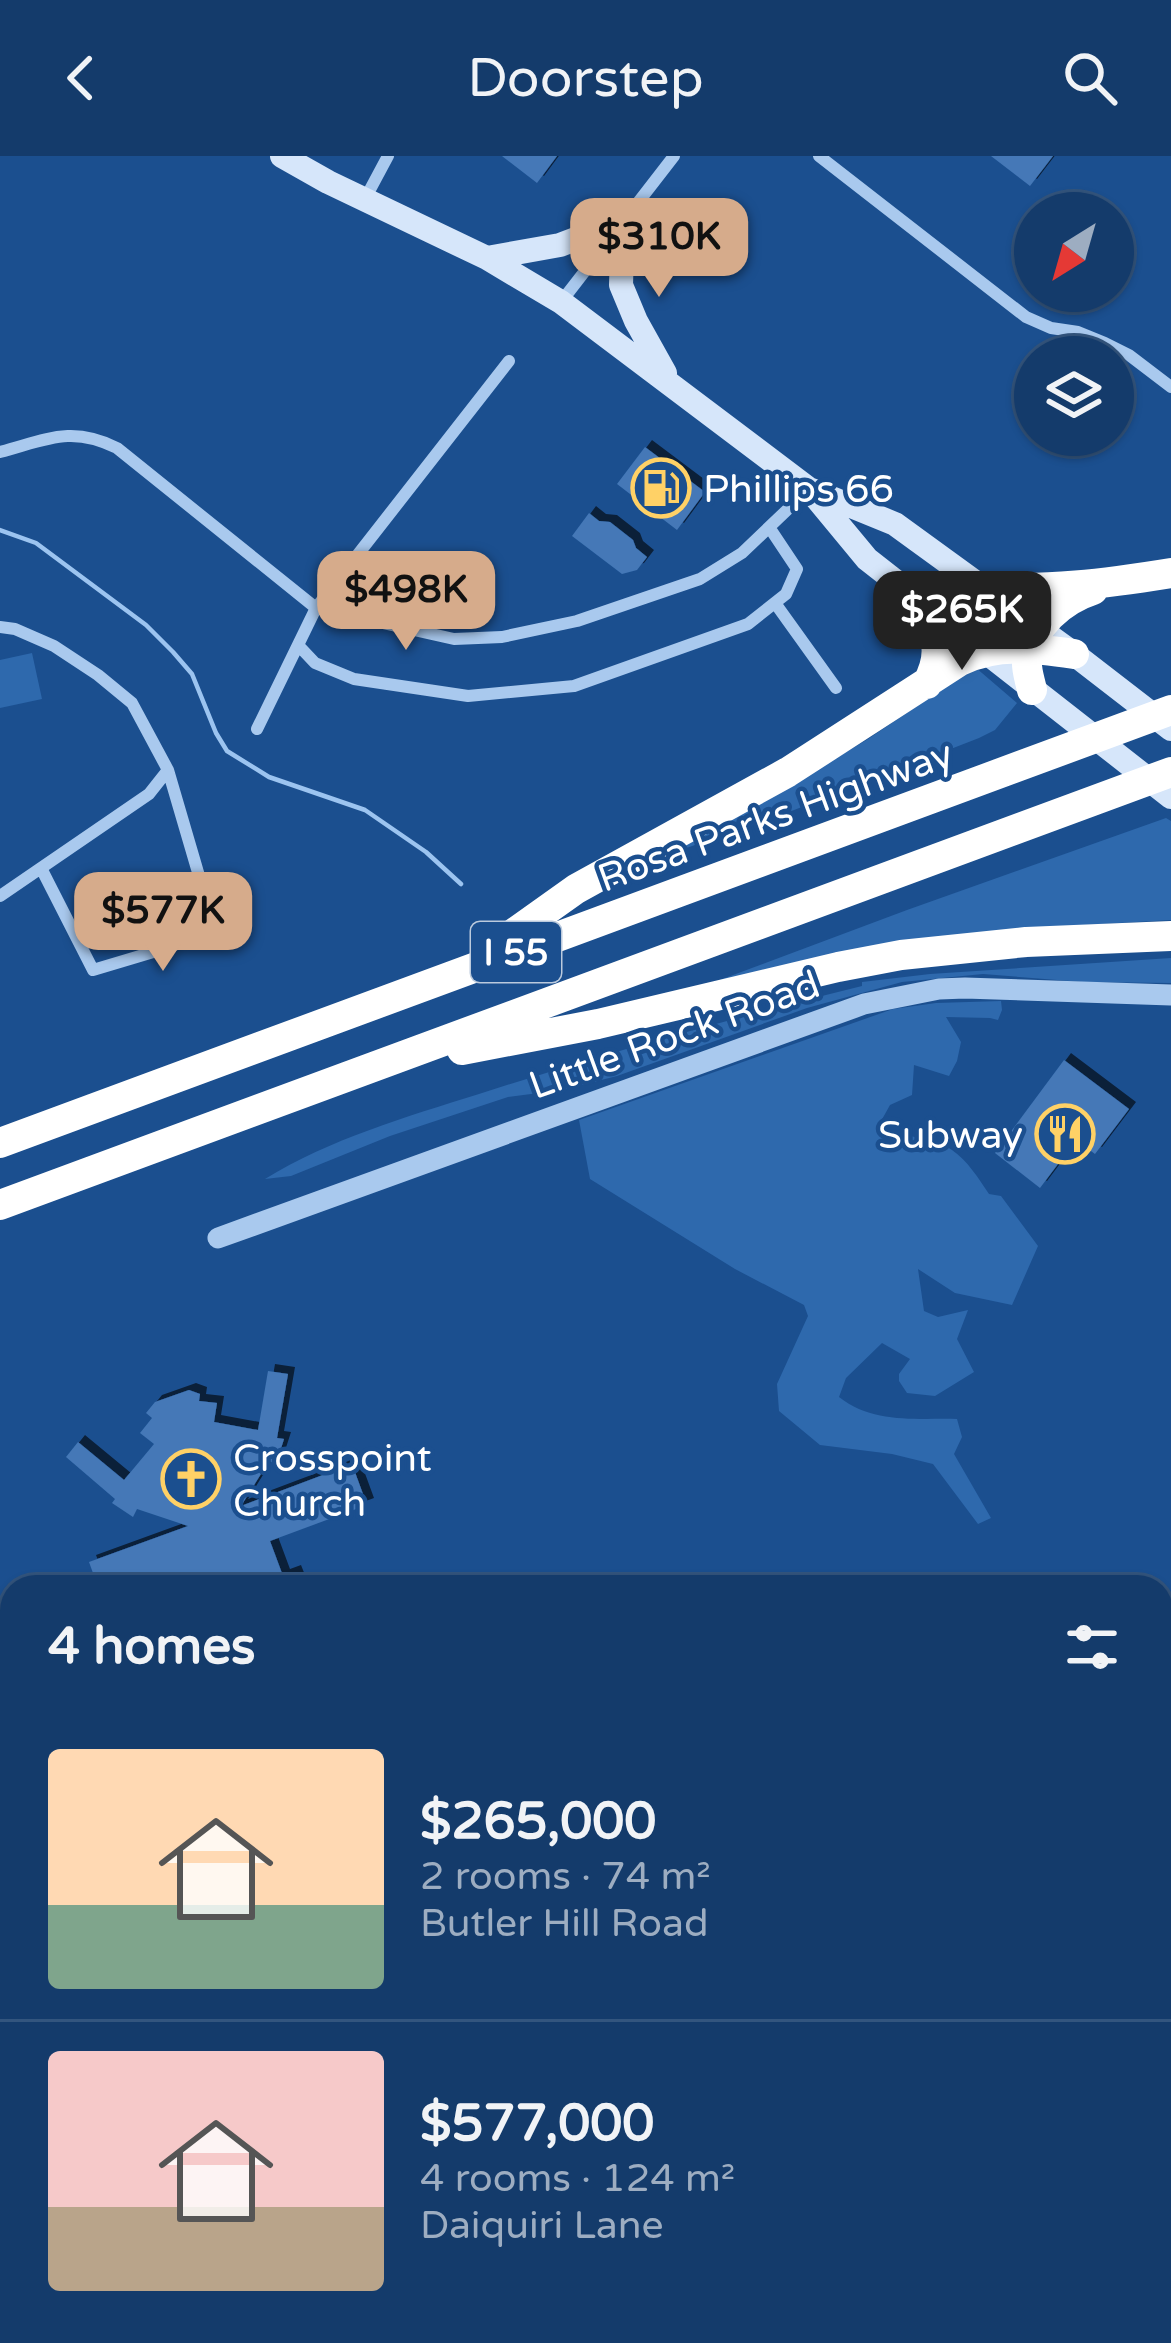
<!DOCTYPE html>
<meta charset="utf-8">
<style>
body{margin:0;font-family:"Varela Round",sans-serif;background:#214673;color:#f1f3f6;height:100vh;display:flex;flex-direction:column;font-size:45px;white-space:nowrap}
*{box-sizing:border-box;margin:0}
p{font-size:39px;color:#9dadc1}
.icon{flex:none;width:66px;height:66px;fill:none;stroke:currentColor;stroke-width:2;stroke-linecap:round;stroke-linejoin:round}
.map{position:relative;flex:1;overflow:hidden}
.panel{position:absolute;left:0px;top:1419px;width:1173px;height:768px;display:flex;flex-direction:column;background:#143b6b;border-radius:36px 36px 0 0;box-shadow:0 3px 9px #0004,0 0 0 3px #33557e}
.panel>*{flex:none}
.needle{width:78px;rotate:217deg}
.tools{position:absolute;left:1014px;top:36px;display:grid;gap:24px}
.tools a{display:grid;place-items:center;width:120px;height:120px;border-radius:50%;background:#143b6b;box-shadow:0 3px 9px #0004,0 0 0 3px #33557e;font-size:60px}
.price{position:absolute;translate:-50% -102px;padding:0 27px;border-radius:24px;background:#d6ab8b;color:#111;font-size:39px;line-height:78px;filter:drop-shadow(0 3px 6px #0008)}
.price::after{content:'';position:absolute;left:50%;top:72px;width:36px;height:27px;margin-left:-18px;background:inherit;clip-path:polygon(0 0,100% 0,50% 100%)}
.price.active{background:#222;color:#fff}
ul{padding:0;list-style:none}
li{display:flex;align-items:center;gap:36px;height:300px;padding:0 48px}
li+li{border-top:3px solid #33557e}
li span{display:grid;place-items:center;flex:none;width:336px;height:240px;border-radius:12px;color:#555}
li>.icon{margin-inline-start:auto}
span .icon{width:144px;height:144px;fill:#fffc;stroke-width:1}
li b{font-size:51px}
h2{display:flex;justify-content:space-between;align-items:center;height:144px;padding:0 48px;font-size:51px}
header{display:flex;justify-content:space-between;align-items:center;height:156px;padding:0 48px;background:#143b6b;font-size:54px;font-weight:600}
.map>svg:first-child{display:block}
</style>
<header><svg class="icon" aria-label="back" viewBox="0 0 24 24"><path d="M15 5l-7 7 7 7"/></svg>Doorstep<svg class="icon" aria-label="search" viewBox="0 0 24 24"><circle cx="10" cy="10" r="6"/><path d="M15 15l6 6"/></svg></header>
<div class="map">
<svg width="1171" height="2187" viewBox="0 0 1171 2187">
<defs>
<filter id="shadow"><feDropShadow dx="7" dy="-7" stdDeviation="0" flood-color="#0009"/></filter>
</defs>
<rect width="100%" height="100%" fill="#1b4f8f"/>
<!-- green -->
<path fill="#2e69ad" d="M 32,497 L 42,543 L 0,552 L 0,504 Z
M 975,511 L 1017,547 L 995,574 L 979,582 L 789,656 L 658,702 L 788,631 L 868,583 Z
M 1166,662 L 1171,665 L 1171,764 L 1066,770 L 717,825 L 907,754 Z
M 1171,802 L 1171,827 L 1082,826 L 983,818 L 902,826 L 807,852 L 617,920 L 562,934 L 508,941 L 390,980 L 291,1020 L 265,1023 C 330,983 406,961 479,938 C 606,897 733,862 862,830 L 862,826 L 930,818 Z
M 1001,845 L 1002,854 L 998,864 L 990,862 L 946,861 L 961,886 L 957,905 L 949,920 L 914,909 L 912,939 L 890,949 L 880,967 C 900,983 931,980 952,994 C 967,1004 979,1023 989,1038 L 1001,1040 L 1038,1090 L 1012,1149 L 955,1137 L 918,1113 L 924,1155 L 938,1161 L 968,1154 L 957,1183 L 974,1216 L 935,1240 L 907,1237 L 899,1225 L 899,1218 L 910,1203 L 882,1187 L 846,1222 L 839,1241 C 873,1268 915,1262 957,1263 L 962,1281 L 954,1298 L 991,1362 L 978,1368 L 933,1308 L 892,1298 L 820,1289 L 779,1255 L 777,1228 L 808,1160 L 804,1149 L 735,1113 L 590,1023 L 579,964 L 893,853 L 936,847 Z
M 0,2125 L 12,2129 L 12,2175 L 110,2175 L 130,2187 L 0,2187 Z"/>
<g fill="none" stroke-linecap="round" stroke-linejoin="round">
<!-- stream -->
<path stroke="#9cc4f0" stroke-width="4.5" d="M 0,374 L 36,387 L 146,469 L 173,496 L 192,518 L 216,577 L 227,595 L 269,621 L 365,654 L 426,696 L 461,728"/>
</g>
<!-- building -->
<path fill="#4478b7" filter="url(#shadow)" d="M 502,0 L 557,0 L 537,27 Z
M 991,0 L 1053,0 L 1030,30 Z
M 645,291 L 705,336 L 677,374 L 617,328 Z
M 589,357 L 599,365 L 610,366 L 633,384 L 636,392 L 647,401 L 637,414 L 622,418 L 572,380 Z
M 1064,904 L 1129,953 L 1095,998 L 1076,984 L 1040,1032 L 995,997 Z
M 268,1215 L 288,1218 L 277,1282 L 284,1283 L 276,1308 L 269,1305 L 241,1350 L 352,1308 L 367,1349 L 270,1385 L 283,1420 L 294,1416 L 300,1431 L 98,1431 L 89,1406 L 188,1370 L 137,1353 L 133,1361 L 112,1347 L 115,1343 L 66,1301 L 78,1286 L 124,1324 L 154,1288 L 140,1277 L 152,1262 L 146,1257 L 155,1246 L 189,1234 L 200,1238 L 199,1245 L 217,1247 L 214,1266 L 258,1274 Z"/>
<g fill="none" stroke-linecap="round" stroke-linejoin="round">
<!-- minor -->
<path stroke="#a9c9ee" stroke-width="12" d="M 819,0 L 1026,161 L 1051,172 L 1078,176 L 1105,187 L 1129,199 L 1171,231
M 365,43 L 388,0
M 561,146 L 674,0
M 0,296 C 46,284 71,269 117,292 L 316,452 L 454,483 L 502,481 L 577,465 L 700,423 L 742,397 L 809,333
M 775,447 L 836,532
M 0,471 L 15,473 L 54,490 L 98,519 L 132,547 L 168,614 L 214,771 L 170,791 L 93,814 L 41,712
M 298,489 L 315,507 L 354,523 L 468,540 L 574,530 L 748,468 L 786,438 L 797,413 L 769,371
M 257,573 L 316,452 L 509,205
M 0,740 L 149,638 L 168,614
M 1161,1756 L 1171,1774
M 1161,1876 L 1171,1857
M 0,2004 L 12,2008
M 1161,2087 L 1171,2132
M 282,2175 L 284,2187
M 642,2175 L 646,2187"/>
<!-- tertiary -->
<path stroke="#a9c9ee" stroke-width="21" d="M 218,1082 L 864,848 L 939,833 L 965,832 L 1171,839"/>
<!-- secondary -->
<path stroke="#d6e6fa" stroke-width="24" d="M 282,0 L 328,26 L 487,102 L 561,146 L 809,333 L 867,403 L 1171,641
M 487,102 L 560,89 L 623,65 L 621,129 L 636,165 L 665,217
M 812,334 L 895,368 L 1074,498 L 1171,573"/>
<!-- motorway -->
<path stroke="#fff" stroke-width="30" d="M 980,430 C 1043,436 1109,427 1171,417
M 912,438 C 931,472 948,489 927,528
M 1032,534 C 1030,524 1026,514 1027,504 C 1032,470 1062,444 1093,434
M 493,792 L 576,733 L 788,616 L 960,505 C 997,487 1034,492 1074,498
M 462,894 L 598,868 L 838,811 L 901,799 L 1026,786 L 1171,780
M 0,987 L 1171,554
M 0,1049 L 1171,616"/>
</g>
<!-- icons -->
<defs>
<symbol id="fuel-ring" viewBox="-11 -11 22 22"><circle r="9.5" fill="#1b4f8f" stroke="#ffd166" stroke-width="1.5"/><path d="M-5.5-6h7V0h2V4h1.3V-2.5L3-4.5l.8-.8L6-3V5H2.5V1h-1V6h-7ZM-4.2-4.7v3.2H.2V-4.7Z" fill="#ffd166"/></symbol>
<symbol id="restaurant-ring" viewBox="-11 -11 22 22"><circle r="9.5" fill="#1b4f8f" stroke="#ffd166" stroke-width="1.5"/><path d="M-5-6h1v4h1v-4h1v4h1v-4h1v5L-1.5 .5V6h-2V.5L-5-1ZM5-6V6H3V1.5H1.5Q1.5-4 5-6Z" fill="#ffd166"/></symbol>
<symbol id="church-ring" viewBox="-11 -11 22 22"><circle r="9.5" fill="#1b4f8f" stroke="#ffd166" stroke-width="1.5"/><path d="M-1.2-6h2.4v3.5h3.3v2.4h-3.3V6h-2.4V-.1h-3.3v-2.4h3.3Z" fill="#ffd166"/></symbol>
</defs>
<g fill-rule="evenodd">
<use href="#fuel-ring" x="628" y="299" width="66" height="66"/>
<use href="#restaurant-ring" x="1032" y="945" width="66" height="66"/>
<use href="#church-ring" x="158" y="1290" width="66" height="66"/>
</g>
<g text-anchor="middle" stroke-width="9" stroke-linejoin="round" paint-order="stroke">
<!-- shield labels -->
<rect fill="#1b4f8f" stroke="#bbcadd" stroke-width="3" x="471" y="766" width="90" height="60" rx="9"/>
<g font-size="36" font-weight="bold" fill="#fff">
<text x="516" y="809">I 55</text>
</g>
<!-- poi labels -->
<g font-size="39" fill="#fff" stroke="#1b4f8f" text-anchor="start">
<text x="703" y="346">Phillips 66</text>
<text x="1023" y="992" text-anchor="end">Subway</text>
<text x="233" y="1315">Crosspoint<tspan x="233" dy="45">Church</tspan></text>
</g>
<!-- street labels -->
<g font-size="39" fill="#fff" stroke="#1b4f8f">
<text transform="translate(775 659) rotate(-20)" y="14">Rosa Parks Highway</text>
<text transform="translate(674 878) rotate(-20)" y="14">Little Rock Road</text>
</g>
</g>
</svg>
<div class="tools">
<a><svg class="needle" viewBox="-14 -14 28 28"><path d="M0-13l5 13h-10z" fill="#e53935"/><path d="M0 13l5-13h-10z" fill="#9dadc1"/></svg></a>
<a><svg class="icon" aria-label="layers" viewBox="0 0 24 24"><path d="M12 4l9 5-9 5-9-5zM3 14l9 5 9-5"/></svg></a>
</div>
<b class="price" style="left:659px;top:144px">$310K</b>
<b class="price" style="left:406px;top:497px">$498K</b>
<b class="price active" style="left:962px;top:517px">$265K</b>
<b class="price" style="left:163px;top:818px">$577K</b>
<section class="panel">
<h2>4 homes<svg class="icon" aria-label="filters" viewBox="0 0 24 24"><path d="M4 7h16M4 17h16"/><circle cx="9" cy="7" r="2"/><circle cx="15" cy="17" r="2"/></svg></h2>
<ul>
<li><span style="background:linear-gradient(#ffd9b3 65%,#7fa58c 0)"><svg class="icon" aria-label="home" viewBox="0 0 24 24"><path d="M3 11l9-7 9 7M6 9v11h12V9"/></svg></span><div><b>$265,000</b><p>2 rooms · 74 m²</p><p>Butler Hill Road</p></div></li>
<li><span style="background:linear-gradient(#f6c9c9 65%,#b9a48a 0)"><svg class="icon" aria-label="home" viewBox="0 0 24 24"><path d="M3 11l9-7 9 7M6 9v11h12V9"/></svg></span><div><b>$577,000</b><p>4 rooms · 124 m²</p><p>Daiquiri Lane</p></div></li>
</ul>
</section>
</div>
